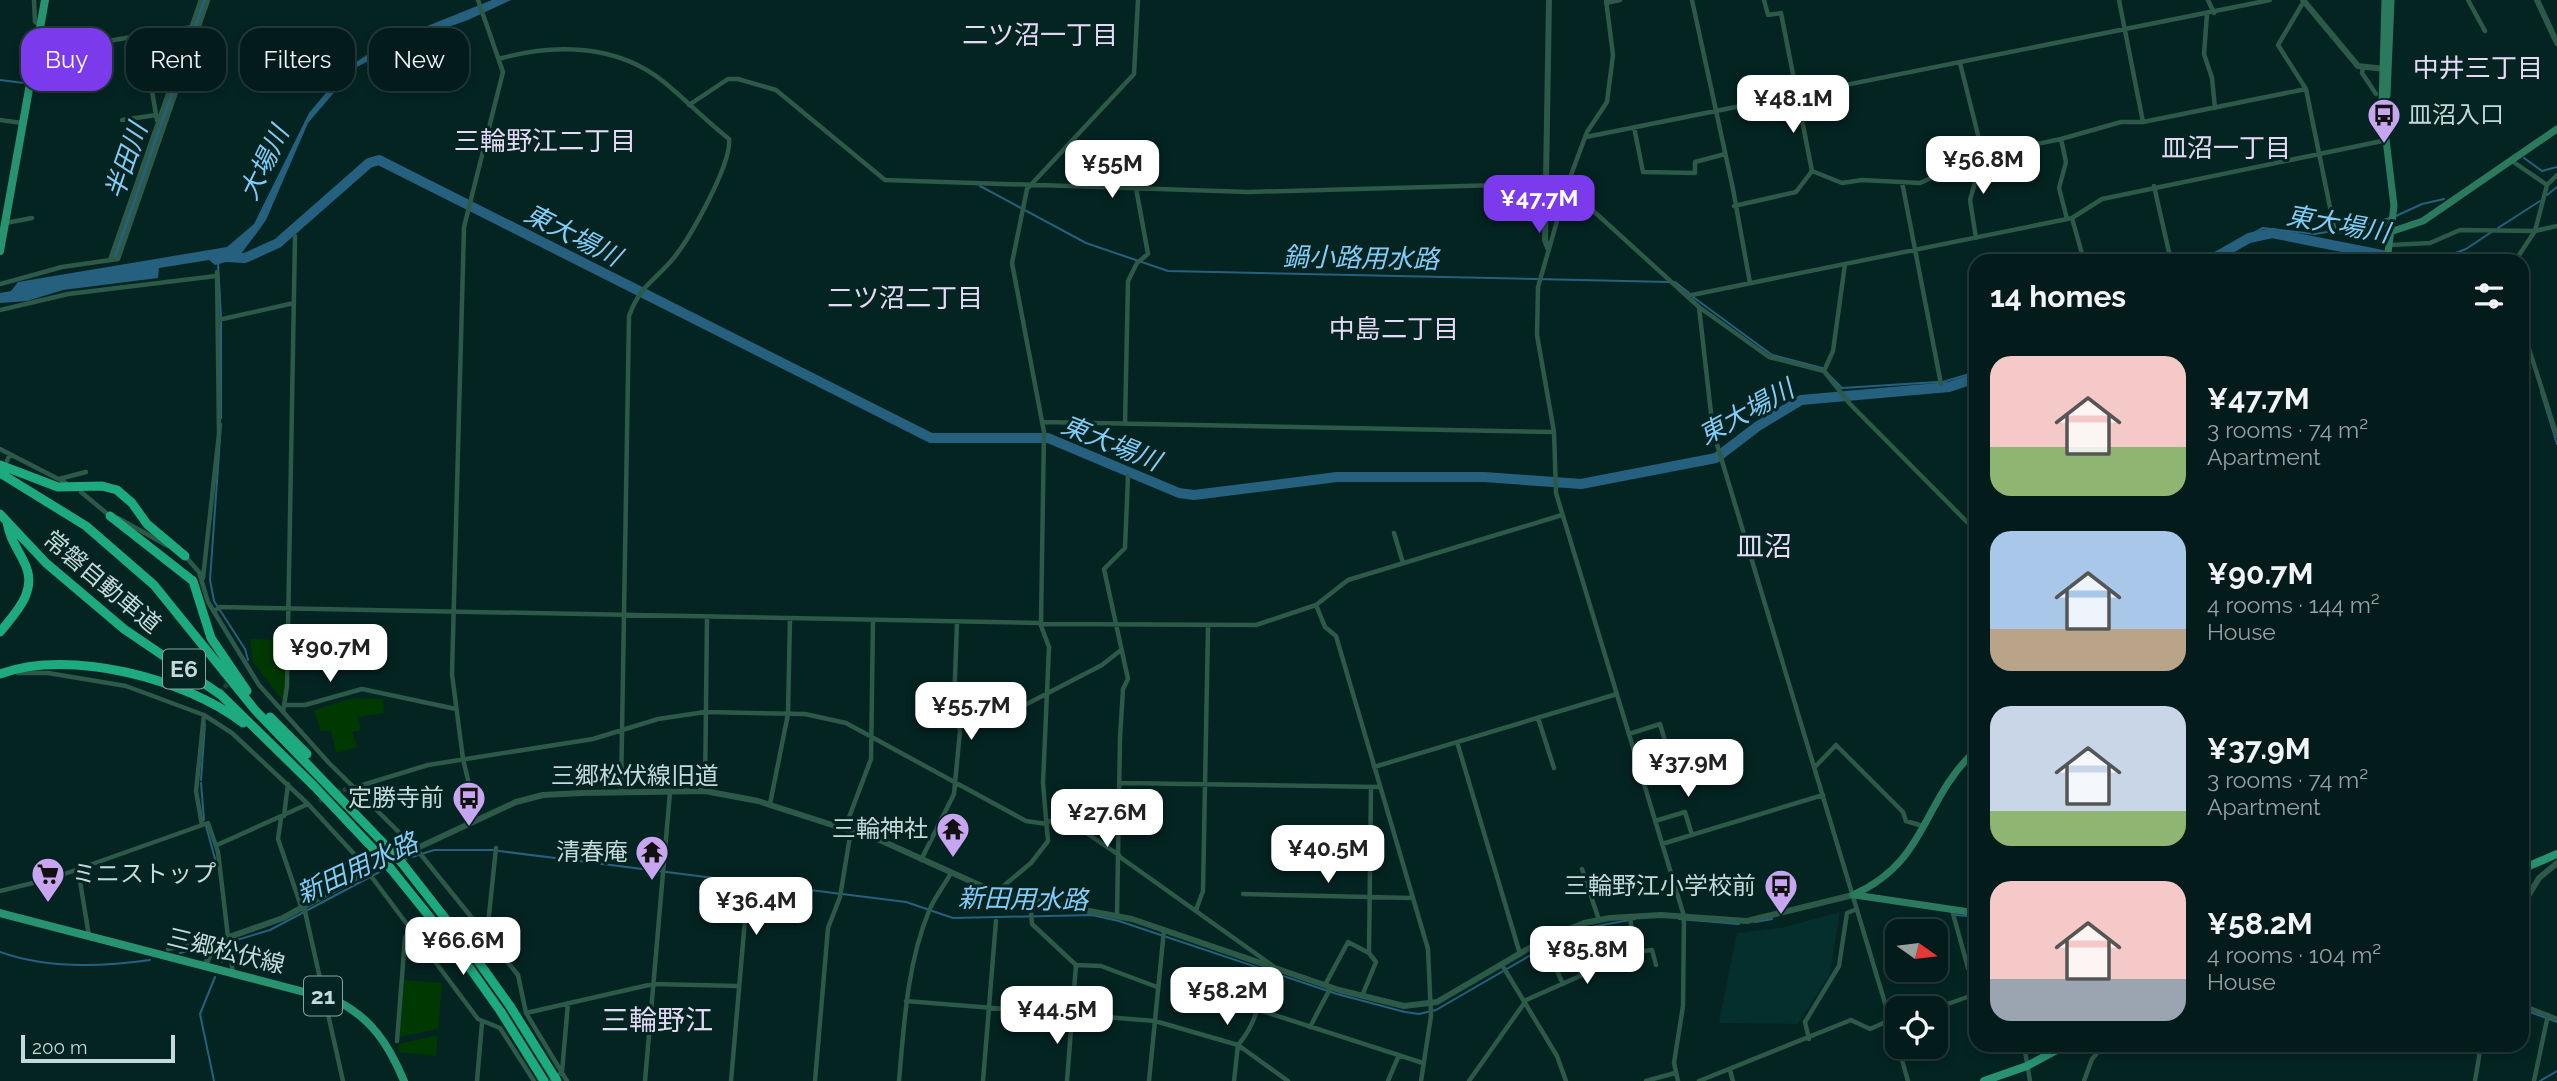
<!DOCTYPE html>
<meta charset="utf-8">
<style>
body{margin:0;font-family:Raleway,"Noto Sans JP",sans-serif;background:#112827;color:#f1f3f6;height:100vh;display:flex;flex-direction:column;font-size:26px;white-space:nowrap}
*{box-sizing:border-box;margin:0}
p{font-size:23px;color:#97a1a2}
.icon{flex:none;width:38px;height:38px;fill:none;stroke:currentColor;stroke-width:2;stroke-linecap:round;stroke-linejoin:round}
.map{position:relative;flex:1;overflow:hidden}
.sheet{position:absolute;left:1969px;top:254px;width:560px;height:798px;display:flex;flex-direction:column;background:#031b1a;border-radius:21px;box-shadow:0 4px 10px #0003,0 0 0 2px #243939}
.sheet>*{flex:none}
.guide{position:absolute;left:21px;top:28px;width:665px;height:63px;display:flex;gap:14px}
.needle{width:46px;rotate:104deg}
.fabs{position:absolute;left:1885px;top:919px;display:grid;gap:14px}
.fabs a{display:grid;place-items:center;width:63px;height:63px;border-radius:14px;background:#031b1a;box-shadow:0 4px 10px #0003,0 0 0 2px #243939;font-size:35px}
.scale{position:absolute;left:21px;bottom:18px;width:154px;box-sizing:border-box;padding-left:7px;border:4px solid #c4dad8;border-top:0;font-size:19px;line-height:24px;white-space:nowrap;color:#c4dad8;-webkit-text-stroke:5px #042422;paint-order:stroke}
.price{position:absolute;translate:-50% -60px;padding:0 16px;border-radius:14px;background:#fff;color:#222;font-size:23px;line-height:46px;filter:drop-shadow(0 2px 4px #0008)}
.price::after{content:'';position:absolute;left:50%;top:42px;width:21px;height:16px;margin-left:-10px;background:inherit;clip-path:polygon(0 0,100% 0,50% 100%)}
.price.current{background:#7c3aed;color:#fff}
ul{padding:0;list-style:none}
li{display:flex;align-items:center;gap:21px;height:175px;padding:0 21px}
li span{display:grid;place-items:center;flex:none;width:196px;height:140px;border-radius:21px;color:#555}
li>.icon{margin-inline-start:auto}
span .icon{width:84px;height:84px;fill:#fffc;stroke-width:1}
li b{font-size:30px}
h2{display:flex;justify-content:space-between;align-items:center;height:84px;padding:0 21px;font-size:30px}
.pill{padding:0 24px;border-radius:21px;background:#031b1a;box-shadow:0 4px 10px #0003,0 0 0 2px #243939;font-size:24px;line-height:63px}
.pill.current{background:#7c3aed;color:#fff}
.map>svg:first-child{display:block}
</style>
<div class="map">
<svg width="2557" height="1081" viewBox="0 0 2557 1081">
<rect width="100%" height="100%" fill="#042422"/>
<!-- built -->
<path fill="#042f2d" d="M 1840,912 L 1830,973 L 1798,1024 L 1719,1023 L 1737,933 L 1781,928 Z"/>
<!-- green -->
<path fill="#003802" d="M 250,639 L 286,640 L 284,702 L 253,662 Z
M 353,698 L 383,699 L 384,713 L 358,717 L 361,730 L 352,732 L 357,747 L 336,753 L 331,731 L 321,731 L 314,710 Z
M 404,980 L 442,983 L 438,1029 L 399,1037 Z
M 438,1035 L 436,1056 L 398,1052 L 399,1044 Z"/>
<!-- water -->
<path fill="#26607f" d="M 492,0 L 511,0 L 468,20 L 403,43 L 355,68 L 308,123 L 266,220 L 256,234 L 237,259 L 215,265 L 209,260 L 159,268 L 158,278 L 63,290 L 27,301 L 0,303 L 0,293 L 11,291 L 18,282 L 227,247 L 254,224 L 309,113 L 347,68 L 385,43 Z"/>
<g fill="none" stroke-linecap="round" stroke-linejoin="round">
<!-- stream -->
<path stroke="#26607f" stroke-width="2" d="M 0,80 L 24,83
M 2524,158 L 2542,171 L 2557,167
M 980,186 L 1086,243 L 1168,271 L 1669,282
M 2547,195 L 2557,187
M 2396,216 L 2422,204 L 2444,199
M 2362,226 L 2390,218
M 2498,228 L 2540,201
M 2200,261 L 2263,228 L 2315,234 L 2333,231
M 2435,261 L 2466,249 L 2493,231
M 218,263 L 221,317
M 1675,282 L 1689,293
M 1693,297 L 1772,355 L 1822,368 L 1842,388 L 1938,382
M 1943,382 L 1976,372
M 2541,392 L 2557,444
M 221,418 L 221,322
M 221,424 L 210,580 L 214,601 L 245,649 L 248,660
M 201,780 L 205,724
M 201,783 L 204,820
M 206,826 L 217,866
M 499,851 L 906,902 L 953,918 L 1092,915 L 1119,921 L 1337,994 L 1405,1012 L 1419,1014 L 1436,1010 L 1567,934
M 406,859 L 434,850 L 493,850
M 1956,915 L 1976,917
M 1679,919 L 1739,924
M 1755,922 L 1772,919
M 1575,930 L 1635,919
M 220,945 L 270,930 L 385,869
M 0,952 C 47,969 101,967 150,960
M 180,953 L 205,947
M 222,962 L 226,951
M 2522,1009 L 2557,1022
M 214,1081 L 200,1014 L 215,977
M 2540,1081 L 2557,1071"/>
<!-- river -->
<path stroke="#26607f" stroke-width="10" d="M 115,256 L 204,0
M 226,257 L 245,258 L 278,243 L 369,163 L 379,160 L 931,438 L 1048,438 L 1179,493 L 1194,495 L 1337,477 L 1484,477 L 1581,484 L 1716,458 L 1758,426 L 1801,400 L 1949,387 L 1976,378
M 2209,261 L 2249,238 L 2272,233 L 2397,258 L 2425,261"/>
<!-- minor-tunnel -->
<path stroke="#213f3d" stroke-width="4.5" stroke-dasharray="4.5 2" stroke-linecap="butt" d="M 211,702 L 231,680
M 319,801 L 346,789"/>
<!-- minor -->
<path stroke="#2c5948" stroke-width="4.5" d="M 34,0 L 35,22 L 39,24
M 1606,0 L 1613,55 L 1607,102 L 1587,132 L 1568,183 L 1538,287 L 1537,335 L 1554,432 L 1556,493 L 1684,916 L 1683,1006 L 1674,1063 L 1678,1081
M 1692,0 L 1733,189 L 1750,283
M 2119,0 L 2143,122
M 2208,0 L 2214,13
M 2468,0 L 2485,31
M 2304,1 L 2278,45 L 2306,89 L 2335,232 L 2393,223
M 1606,3 L 1620,0
M 2207,14 L 2204,54 L 2212,78 L 2215,108
M 142,34 L 157,120
M 36,53 L 192,27
M 499,59 C 554,43 617,44 664,82 C 686,100 706,121 729,139 C 732,164 689,240 672,260 C 652,283 640,286 629,316 L 621,792
M 1960,63 L 1983,155 L 1970,200 L 1976,238
M 2363,68 L 2362,73 L 2376,94
M 689,105 L 728,79 L 738,79 L 776,90 L 885,180 L 1249,192 L 1568,183
M 0,120 L 22,123
M 122,120 L 156,115
M 1634,127 L 1643,172 L 1695,173 L 1695,162 L 1725,154
M 1586,137 L 2270,0
M 2061,139 L 2066,162 L 2059,188 L 2067,219
M 2512,161 L 2547,185 L 2535,231 L 2515,261
M 1812,171 L 1842,183 L 1862,180 L 1920,183 L 1983,155 L 2061,139 L 2121,122 L 2143,122 L 2306,89
M 1902,182 L 1941,384
M 2547,185 L 2557,175
M 2154,186 L 2171,261
M 1567,187 L 1699,307 L 1769,357 L 1824,371 L 1850,404 L 1976,531
M 1734,206 L 1796,192 L 1812,171 L 1781,13 L 1768,15 L 1764,0
M 2072,218 L 2084,261
M 6,223 L 32,218
M 2390,245 L 2430,243 L 2460,230 L 2535,231 L 2557,226
M 110,260 L 201,0
M 0,284 L 62,267 L 118,259 L 208,0
M 1687,296 L 2072,218 L 2102,199 L 2387,140
M 1699,307 L 1713,431 L 1897,1043
M 0,310 L 68,294 L 216,276
M 218,320 L 294,303
M 2522,327 L 2557,436
M 1824,371 L 1833,351 L 1845,264
M 1043,422 L 1554,432
M 1125,424 L 1128,281 L 1137,263 L 1148,254 L 1136,188
M 0,449 L 66,483
M 7,461 L 10,454
M 59,479 L 86,472
M 81,492 L 110,516
M 118,518 L 168,546
M 1394,533 L 1403,563
M 185,556 L 199,572 L 208,602 L 259,685 L 329,763 L 418,851 L 518,975 L 526,1013 L 567,1081
M 203,578 L 219,434 L 217,272
M 1316,605 L 1325,627 L 1336,636 L 1428,949 L 1431,1016 L 1421,1081
M 214,611 L 220,607 L 1041,623 L 1044,432 L 1012,263 L 1027,189 L 1134,74 L 1138,0
M 1041,624 L 1256,625 L 1316,605 L 1348,580 L 1562,515
M 18,673 L 48,673 L 126,686 L 204,715 L 232,733 L 308,804 L 356,856 L 478,1019 L 500,1028 L 534,1081
M 286,705 L 305,705 L 362,689 L 456,709
M 954,705 L 1021,707 L 1102,665 L 1121,650
M 283,712 L 287,686 L 295,236
M 1538,718 L 1554,768
M 1629,734 L 1660,724 L 1668,751 L 1637,760
M 1457,742 L 1520,954
M 1374,767 L 1617,694
M 1815,767 L 1836,745 L 1903,812 L 1906,821 L 1923,826
M 1120,783 L 1380,787
M 356,787 L 428,765 L 593,739 L 658,719 L 705,712 L 805,714 L 846,723 L 1026,821 L 1047,824
M 705,791 L 707,617
M 770,804 L 788,714 L 790,619
M 284,816 L 288,784
M 281,818 L 278,839 L 302,909
M 1046,821 L 1070,822 L 1119,855
M 1655,821 L 1685,812 L 1692,835
M 473,823 L 474,805 L 463,759 L 452,674 L 464,227 L 503,72 L 478,0
M 202,825 L 196,791 L 204,715
M 845,828 L 871,759 L 873,620
M 1662,844 L 1823,795
M 217,845 L 308,804
M 1120,857 L 1273,966
M 921,860 L 954,794 L 960,731 L 954,705 L 957,622
M 78,869 L 89,936
M 1582,869 L 1599,920
M 0,891 L 53,878 L 208,823 L 218,852 L 228,937
M 999,894 L 1001,888 L 1031,863 L 1048,841 L 1043,783 L 1049,647 L 1040,623
M 1243,894 L 1412,898
M 1030,901 L 1032,924 L 1076,965 L 1101,966 L 1157,987
M 304,907 L 343,1081
M 1196,910 L 1203,891 L 1208,627
M 1952,910 L 1968,968 L 1976,979
M 1117,915 L 1120,738 L 1123,689 L 1128,679 L 1104,569 L 1125,548 L 1128,476
M 1630,916 L 1634,952
M 1568,929 L 1581,975
M 487,934 L 496,848
M 228,938 L 233,973
M 1543,940 L 1563,984
M 168,949 L 216,940
M 1502,965 L 1557,1056 L 1566,1081
M 1325,985 L 1348,942 L 1369,953 L 1371,788
M 1362,996 L 1376,962 L 1369,953
M 906,1001 L 1155,1021 L 1238,1045 C 1260,1019 1259,996 1268,965
M 1524,1001 L 1634,952 L 1652,950 L 1656,965
M 2522,1005 L 2557,1019
M 1936,1008 L 1976,994
M 1259,1010 L 1423,1063
M 526,1013 L 653,984 L 739,986
M 1310,1027 L 1331,987
M 1809,1039 L 1805,1022 L 1839,966 L 1847,913 L 1857,909
M 397,1041 L 405,938 L 411,926
M 2024,1045 L 2030,1081
M 1898,1046 L 1908,1081
M 1730,1070 L 1733,1081
M 477,1081 L 482,1023
M 551,1081 L 562,1072 L 568,1003
M 645,1081 L 670,792
M 731,1081 L 748,885
M 815,1081 L 828,928 L 840,897 L 851,830
M 899,1081 C 904,1025 907,964 929,911 C 934,898 944,886 951,873
M 983,1081 L 996,921
M 1067,1081 L 1076,965
M 1149,1081 L 1164,930
M 1234,1081 L 1238,1045 L 1288,1081
M 1388,1081 L 1399,1055
M 1469,1081 L 1525,1002
M 1646,1081 L 1675,1073
M 1699,1081 L 1851,1020 L 1870,1029 L 1890,1020
M 2084,1081 L 2092,1059 L 2104,1045
M 2475,1081 L 2481,1045
M 2534,1081 L 2548,1015"/>
<!-- tertiary -->
<path stroke="#2c5948" stroke-width="6" d="M 2303,0 L 2358,66 L 2385,69
M 2537,0 L 2557,43
M 1548,248 L 1545,240 L 1549,0
M 2522,906 L 2539,878 L 2557,863
M 205,966 L 215,942 L 283,918 L 368,871 L 516,802 L 543,795 L 582,793 L 705,791 L 758,801 L 882,841 L 999,894 L 1132,919 L 1339,990 L 1404,1006 L 1437,1002 L 1543,940 L 1584,923 L 1610,918 L 1661,915 L 1747,921 L 1853,895"/>
<!-- secondary -->
<path stroke="#2c7a5e" stroke-width="7" d="M 2385,0 L 2382,106 L 2394,206 L 2387,261
M 2387,95 L 2391,0
M 2393,231 L 2423,221 L 2557,129
M 1853,895 C 1929,861 1920,802 1976,750
M 1855,895 L 1976,913"/>
<!-- primary -->
<path stroke="#279370" stroke-width="8" d="M 0,251 L 45,0
M 2522,869 L 2557,854
M 0,913 L 335,1000 C 371,1017 389,1045 404,1081
M 1984,1081 L 2027,1066 L 2066,1045"/>
<!-- motorway -->
<path stroke="#1daa7f" stroke-width="9" d="M 0,465 L 58,487 L 102,486 L 117,490 L 132,503 L 147,524 L 185,556
M 0,473 L 86,526 L 154,585 L 255,710 L 392,852
M 0,514 L 46,563 L 124,629 L 221,695 L 314,786 L 381,857
M 110,516 L 193,581 L 211,638 L 247,691
M 0,632 C 16,612 39,590 24,562 C 17,547 10,540 7,522
M 0,674 C 70,648 186,679 243,723
M 270,717 L 307,754
M 402,863 L 470,950 L 510,1006
M 391,869 L 462,957 L 501,1012"/>
<!-- motorway-bridge -->
<path stroke="#1daa7f" stroke-width="9" d="M 392,852 L 402,863
M 381,857 L 391,869
M 510,1006 L 557,1081
M 501,1012 L 544,1081"/>
</g>
<!-- icons -->
<defs>
<symbol id="bus-pin" viewBox="-11 -11 22 30"><path d="M0 17L-7.5 6A9.5 9.5 0 1 1 7.5 6Z" fill="#c8a6ef" stroke="#042422"/><path d="M-5-6H5V4H4V6H2V4H-2V6H-4V4H-5ZM-3.5-4V0h7V-4ZM-3.5 1.2v1.5H-2V1.2ZM2 1.2v1.5H3.5V1.2Z" fill="#111"/></symbol>
<symbol id="temple-pin" viewBox="-11 -11 22 30"><path d="M0 17L-7.5 6A9.5 9.5 0 1 1 7.5 6Z" fill="#c8a6ef" stroke="#042422"/><path d="M0-6L5-2H3V0L6.5 2.5H4V6H1.5V3h-3V6H-4V2.5H-6.5L-3 0V-2H-5Z" fill="#111"/></symbol>
<symbol id="supermarket-pin" viewBox="-11 -11 22 30"><path d="M0 17L-7.5 6A9.5 9.5 0 1 1 7.5 6Z" fill="#c8a6ef" stroke="#042422"/><path d="M-6-5.5h2.5l.6 2H6L4.5 2H-2.5L-4.4-4H-6ZM-1.5 3.2a1.3 1.3 0 1 0 .1 0ZM3 3.2a1.3 1.3 0 1 0 .1 0Z" fill="#111"/></symbol>
</defs>
<g fill-rule="evenodd">
<use href="#bus-pin" x="2365" y="96" width="38" height="52"/>
<use href="#bus-pin" x="450" y="779" width="38" height="52"/>
<use href="#temple-pin" x="934" y="810" width="38" height="52"/>
<use href="#temple-pin" x="633" y="833" width="38" height="52"/>
<use href="#supermarket-pin" x="29" y="855" width="38" height="52"/>
<use href="#bus-pin" x="1762" y="867" width="38" height="52"/>
</g>
<g text-anchor="middle" stroke-width="6" stroke-linejoin="round" paint-order="stroke">
<!-- shield labels -->
<g fill="#042422" stroke="#8aa3a1" stroke-width="2">
<rect x="163" y="649.5" width="42" height="39" rx="5"/>
<rect x="304" y="976.5" width="38" height="39" rx="5"/>
</g>
<g font-size="23" font-weight="bold" fill="#c4dad8">
<text x="184" y="677">E6</text>
<text x="323" y="1004">21</text>
</g>
<!-- poi labels -->
<g font-size="24" fill="#c4dad8" stroke="#042422" text-anchor="end">
<text x="2408" y="123" text-anchor="start">皿沼入口</text>
<text x="444" y="806">定勝寺前</text>
<text x="928" y="837">三輪神社</text>
<text x="628" y="860">清春庵</text>
<text x="72" y="882" text-anchor="start">ミニストップ</text>
<text x="1756" y="894">三輪野江小学校前</text>
</g>
<!-- street labels -->
<g font-size="24" fill="#c4dad8" stroke="#042422">
<text transform="translate(102 582) rotate(40)" y="8">常磐自動車道</text>
<text x="635" y="784">三郷松伏線旧道</text>
<text transform="translate(226 951) rotate(14)" y="8">三郷松伏線</text>
</g>
<!-- neighbourhood labels -->
<g font-size="26" fill="#e5d9f5" stroke="#042422">
<text x="1040" y="44">二ツ沼一丁目</text>
<text x="2478" y="77">中井三丁目</text>
<text x="545" y="150">三輪野江二丁目</text>
<text x="2226" y="157">皿沼一丁目</text>
<text x="905" y="307">二ツ沼二丁目</text>
<text x="1394" y="338">中島二丁目</text>
</g>
<!-- water labels -->
<g font-size="26" font-style="italic" fill="#83ccf8" stroke="#042422">
<text transform="translate(126 161) rotate(-71)" y="9">半田川</text>
<text transform="translate(264 163) rotate(-64)" y="9">大場川</text>
<text transform="translate(2338 224) rotate(10)" y="9">東大場川</text>
<text transform="translate(573 235) rotate(27)" y="9">東大場川</text>
<text transform="translate(1361 258) rotate(1)" y="9">鍋小路用水路</text>
<text transform="translate(1746 412) rotate(-29)" y="9">東大場川</text>
<text transform="translate(1111 443) rotate(22)" y="9">東大場川</text>
<text transform="translate(357 868) rotate(-25)" y="9">新田用水路</text>
<text transform="translate(1023 899) rotate(1)" y="9">新田用水路</text>
</g>
<!-- quarter labels -->
<g font-size="28" fill="#e5d9f5" stroke="#042422">
<text x="1764" y="556">皿沼</text>
<text x="657" y="1030">三輪野江</text>
</g>
</g>
</svg>
<div class="fabs">
<a><svg class="needle" viewBox="-14 -14 28 28"><path d="M0-13l5 13h-10z" fill="#e53935"/><path d="M0 13l5-13h-10z" fill="#97a1a2"/></svg></a>
<a><svg class="icon" aria-label="locate" viewBox="0 0 24 24"><circle cx="12" cy="12" r="6"/><path d="M12 2v4M12 18v4M2 12h4M18 12h4"/></svg></a>
</div>
<div class="scale">200 m</div>
<b class="price" style="left:1793px;top:135px">¥48.1M</b>
<b class="price" style="left:1983px;top:196px">¥56.8M</b>
<b class="price" style="left:1112px;top:200px">¥55M</b>
<b class="price current" style="left:1539px;top:235px">¥47.7M</b>
<b class="price" style="left:330px;top:684px">¥90.7M</b>
<b class="price" style="left:971px;top:742px">¥55.7M</b>
<b class="price" style="left:1688px;top:799px">¥37.9M</b>
<b class="price" style="left:1107px;top:849px">¥27.6M</b>
<b class="price" style="left:1328px;top:885px">¥40.5M</b>
<b class="price" style="left:756px;top:937px">¥36.4M</b>
<b class="price" style="left:463px;top:977px">¥66.6M</b>
<b class="price" style="left:1587px;top:986px">¥85.8M</b>
<b class="price" style="left:1227px;top:1027px">¥58.2M</b>
<b class="price" style="left:1057px;top:1046px">¥44.5M</b>
<div class="guide">
<a class="pill current">Buy</a>
<a class="pill">Rent</a>
<a class="pill">Filters</a>
<a class="pill">New</a>
</div>
<section class="sheet">
<h2>14 homes<svg class="icon" aria-label="filters" viewBox="0 0 24 24"><path d="M4 7h16M4 17h16"/><circle cx="9" cy="7" r="2"/><circle cx="15" cy="17" r="2"/></svg></h2>
<ul>
<li><span style="background:linear-gradient(#f6c9c9 65%,#8fb573 0)"><svg class="icon" aria-label="home" viewBox="0 0 24 24"><path d="M3 11l9-7 9 7M6 9v11h12V9"/></svg></span><div><b>¥47.7M</b><p>3 rooms · 74 m²</p><p>Apartment</p></div></li>
<li><span style="background:linear-gradient(#a9c7e8 70%,#b9a48a 0)"><svg class="icon" aria-label="home" viewBox="0 0 24 24"><path d="M3 11l9-7 9 7M6 9v11h12V9"/></svg></span><div><b>¥90.7M</b><p>4 rooms · 144 m²</p><p>House</p></div></li>
<li><span style="background:linear-gradient(#c9d6e8 75%,#8fb573 0)"><svg class="icon" aria-label="home" viewBox="0 0 24 24"><path d="M3 11l9-7 9 7M6 9v11h12V9"/></svg></span><div><b>¥37.9M</b><p>3 rooms · 74 m²</p><p>Apartment</p></div></li>
<li><span style="background:linear-gradient(#f6c9c9 70%,#9aa5b1 0)"><svg class="icon" aria-label="home" viewBox="0 0 24 24"><path d="M3 11l9-7 9 7M6 9v11h12V9"/></svg></span><div><b>¥58.2M</b><p>4 rooms · 104 m²</p><p>House</p></div></li>
</ul>
</section>
</div>
